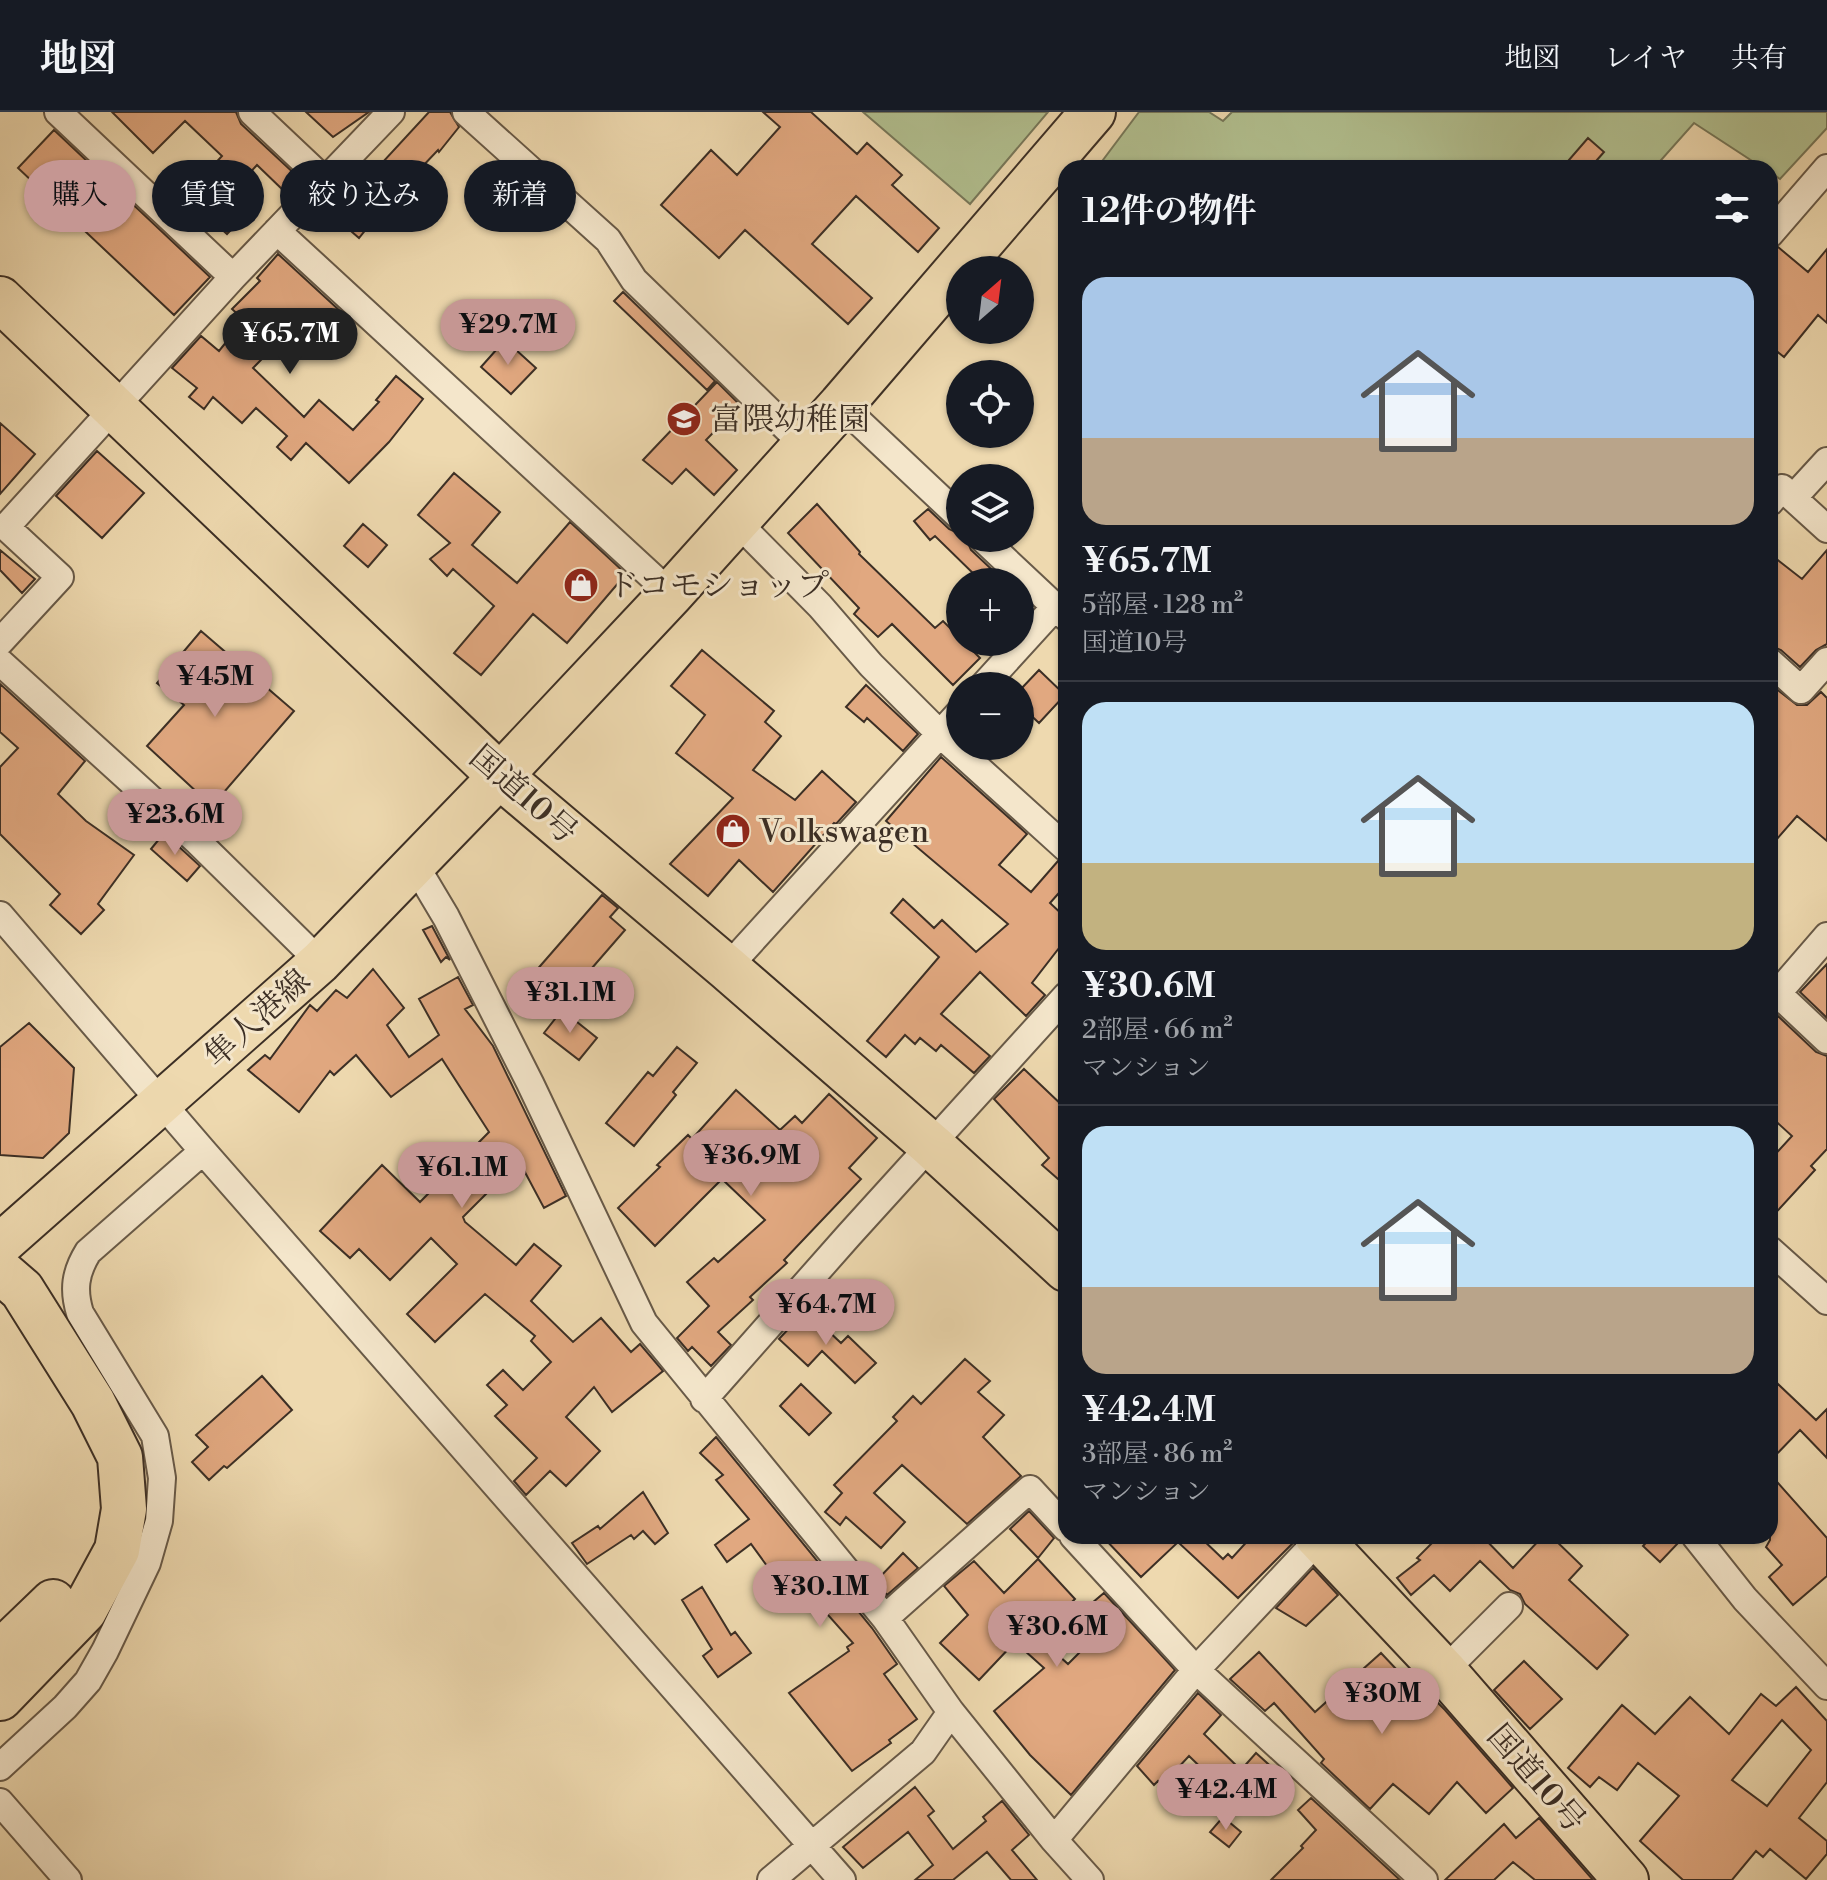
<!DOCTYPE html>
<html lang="ja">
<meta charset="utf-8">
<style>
body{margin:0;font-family:"Libre Bodoni","Noto Serif JP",serif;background:#242831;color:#f1f3f6;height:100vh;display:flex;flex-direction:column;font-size:30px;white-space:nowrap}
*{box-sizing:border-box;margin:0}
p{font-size:26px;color:#9ea1a6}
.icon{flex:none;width:44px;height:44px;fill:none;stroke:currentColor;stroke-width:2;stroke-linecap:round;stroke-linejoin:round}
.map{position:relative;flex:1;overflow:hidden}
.side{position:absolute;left:1058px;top:48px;width:720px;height:1384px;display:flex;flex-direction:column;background:#171b24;border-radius:24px;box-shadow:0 2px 6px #0004}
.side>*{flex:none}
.hud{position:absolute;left:24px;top:48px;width:760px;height:72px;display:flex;gap:16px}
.needle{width:52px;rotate:28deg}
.fabs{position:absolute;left:946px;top:144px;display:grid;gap:16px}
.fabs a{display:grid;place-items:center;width:88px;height:88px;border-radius:50%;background:#171b24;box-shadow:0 2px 6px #0004;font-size:40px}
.price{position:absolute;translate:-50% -68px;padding:0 18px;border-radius:28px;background:#c59692;color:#111;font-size:26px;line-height:52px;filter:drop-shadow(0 2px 4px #0008)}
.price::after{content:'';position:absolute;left:50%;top:48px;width:24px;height:18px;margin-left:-12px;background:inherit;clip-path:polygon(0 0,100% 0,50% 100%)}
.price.selected{background:#222;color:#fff}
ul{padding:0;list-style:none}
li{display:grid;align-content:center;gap:16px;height:424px;padding:0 24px}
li+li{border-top:2px solid #363941}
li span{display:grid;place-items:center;height:248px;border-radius:24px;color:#555}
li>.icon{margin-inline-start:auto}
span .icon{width:144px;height:144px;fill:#fffc;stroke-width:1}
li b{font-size:34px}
h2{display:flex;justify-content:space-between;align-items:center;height:96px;padding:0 24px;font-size:34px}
.pill{padding:0 28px;border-radius:36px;background:#171b24;box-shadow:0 2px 6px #0004;font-size:28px;line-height:72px}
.pill.selected{background:#c59692;color:#111}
header{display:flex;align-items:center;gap:48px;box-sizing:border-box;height:112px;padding:0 40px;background:#171b24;border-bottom:2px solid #363941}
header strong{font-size:38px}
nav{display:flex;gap:44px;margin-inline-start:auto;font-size:28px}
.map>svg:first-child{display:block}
</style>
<header>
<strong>地図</strong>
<nav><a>地図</a><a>レイヤ</a><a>共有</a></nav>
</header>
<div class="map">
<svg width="1827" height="1768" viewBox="0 0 1827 1768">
<rect width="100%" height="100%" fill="#eed9af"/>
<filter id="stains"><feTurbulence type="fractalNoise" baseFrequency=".0025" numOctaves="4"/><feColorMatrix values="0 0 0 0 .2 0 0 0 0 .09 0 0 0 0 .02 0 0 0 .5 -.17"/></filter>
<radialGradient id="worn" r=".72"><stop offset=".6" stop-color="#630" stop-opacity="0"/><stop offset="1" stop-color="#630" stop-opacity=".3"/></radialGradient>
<!-- green -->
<path fill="#b2c090" stroke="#77785a" stroke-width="2" d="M 863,0 L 1048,0 L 970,92 Z
M 1139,0 L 1209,0 L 1223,9 L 1232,0 L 1827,0 L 1827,16 L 1780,67 L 1770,60 L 1770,56 L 1763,56 L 1694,11 L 1654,56 L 1097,56 Z"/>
<!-- building -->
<path fill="#e1a880" stroke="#3c2f25" stroke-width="2" fill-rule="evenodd" d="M 112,0 L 236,0 L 241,12 L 298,65 L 285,80 L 257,53 L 229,84 L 247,101 L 227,122 L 185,84 L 222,44 L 185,9 L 153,41 Z
M 306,0 L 369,0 L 333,25 Z
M 429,0 L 450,0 L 459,15 L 439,40 L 438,38 L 383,96 L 359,126 L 329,100 L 354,72 L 359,76 Z
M 763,0 L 811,0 L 857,42 L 867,31 L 902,63 L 892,73 L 939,116 L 918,140 L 856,84 L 812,132 L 872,186 L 848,212 L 745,118 L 719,146 L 661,93 L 711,38 L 737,63 L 780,15 Z
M 54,18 L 210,165 L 174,203 L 18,56 Z
M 1588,26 L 1604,40 L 1590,56 L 1562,56 Z
M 1778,135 L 1808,160 L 1827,137 L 1827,211 L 1818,203 L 1784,245 L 1770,234 L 1770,138 Z
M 278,142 L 339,198 L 315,221 L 301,207 L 253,256 L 304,305 L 319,288 L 353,318 L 379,290 L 376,288 L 396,264 L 423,287 L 389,330 L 349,371 L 306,331 L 291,348 L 277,335 L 287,324 L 256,296 L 242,311 L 213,285 L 204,297 L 189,285 L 197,276 L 172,256 L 201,224 L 219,239 L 244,208 L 232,197 L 260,169 L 257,166 Z
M 623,180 L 715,269 L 707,278 L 614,189 Z
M 505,228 L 536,256 L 511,282 L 481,255 Z
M 717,270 L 740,293 L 706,328 L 737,358 L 714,383 L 686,357 L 672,372 L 643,348 Z
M 0,311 L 35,342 L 0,382 Z
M 97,339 L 144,381 L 102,426 L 56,384 Z
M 454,361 L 500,400 L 472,433 L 517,471 L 570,410 L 626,462 L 567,531 L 533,502 L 481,563 L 454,541 L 494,494 L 453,457 L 447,464 L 430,447 L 450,431 L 418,403 Z
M 817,392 L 860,440 L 859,442 L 935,516 L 943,509 L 960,526 L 960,530 L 964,530 L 980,546 L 953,573 L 892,512 L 878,525 L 854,502 L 859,496 L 788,421 Z
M 928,397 L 949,417 L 958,421 L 960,426 L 966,426 L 971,438 L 1005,470 L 982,470 L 935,424 L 930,428 L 914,409 Z
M 363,412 L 387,433 L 368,455 L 344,434 Z
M 0,438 L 35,467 L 22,481 L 0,458 Z
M 1827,438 L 1827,532 L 1816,538 L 1800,555 L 1781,538 L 1770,534 L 1770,442 L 1802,467 Z
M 201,519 L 294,599 L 212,694 L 147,634 L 184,593 L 157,571 Z
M 702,538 L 774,599 L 765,610 L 781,624 L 753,658 L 795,688 L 822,659 L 856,690 L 836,712 L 834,711 L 773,780 L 739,748 L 708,784 L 670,752 L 733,686 L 676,641 L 705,603 L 671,574 Z
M 1039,558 L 1065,583 L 1039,611 L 1020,593 L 1020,578 Z
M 0,572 L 85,649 L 58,682 L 86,709 L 134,743 L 98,792 L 104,798 L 81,822 L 50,793 L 60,782 L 0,722 L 0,655 L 18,636 L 0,620 Z
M 1770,572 L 1797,593 L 1807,593 L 1821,580 L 1827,586 L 1827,729 L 1797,704 L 1770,735 Z
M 866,573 L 918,622 L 903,639 L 867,606 L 864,610 L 846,595 Z
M 941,645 L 1027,722 L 999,753 L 1031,780 L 1058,749 L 1066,752 L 1066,773 L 1050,791 L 1066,806 L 1066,827 L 1032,871 L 1045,883 L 1026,904 L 980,860 L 941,902 L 990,944 L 974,961 L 941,933 L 936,939 L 920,926 L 915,932 L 905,923 L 886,945 L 867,929 L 939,845 L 891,801 L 903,787 L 934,816 L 942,808 L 976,840 L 1008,812 L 886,709 Z
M 164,721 L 200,754 L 187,769 L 151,737 Z
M 602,783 L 618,796 L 610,805 L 625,818 L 559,894 L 528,868 Z
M 432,814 L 450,848 L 446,845 L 441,850 L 423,818 Z
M 1827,852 L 1827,906 L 1800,880 Z
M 373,857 L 404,896 L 387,913 L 409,945 L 439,923 L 419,887 L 458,865 L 473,893 L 465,897 L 493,934 L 566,1084 L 544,1096 L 519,1049 L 463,1105 L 465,1110 L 516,1153 L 534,1132 L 561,1154 L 531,1189 L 573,1230 L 601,1206 L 631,1240 L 640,1232 L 663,1259 L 612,1300 L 594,1275 L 566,1305 L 600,1339 L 566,1374 L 550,1359 L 526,1383 L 514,1369 L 537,1346 L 495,1304 L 507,1293 L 487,1273 L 503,1258 L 523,1278 L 551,1250 L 531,1229 L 535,1224 L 485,1182 L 435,1230 L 407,1202 L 457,1152 L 431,1126 L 390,1168 L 359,1137 L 350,1146 L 320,1119 L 382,1053 L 420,1090 L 489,1020 L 442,947 L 391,985 L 356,943 L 334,963 L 330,959 L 299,1000 L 248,958 L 265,943 L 270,947 L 310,893 L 317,899 L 336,878 L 347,886 Z
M 562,898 L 597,926 L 579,948 L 544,921 Z
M 1778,904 L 1816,940 L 1827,944 L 1827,1037 L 1811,1054 L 1815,1058 L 1770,1107 L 1770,1048 L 1792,1024 L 1770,1004 L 1770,913 Z
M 29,911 L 74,956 L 69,1021 L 43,1046 L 0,1043 L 0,935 Z
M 677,935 L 697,951 L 673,980 L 676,983 L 634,1034 L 606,1011 L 648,960 L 653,964 Z
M 1024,957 L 1066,997 L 1066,1074 L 1042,1053 L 1049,1046 L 994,987 Z
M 736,978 L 780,1018 L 795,1004 L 802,1011 L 829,982 L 877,1026 L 849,1056 L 861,1067 L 784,1148 L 787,1151 L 750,1185 L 753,1188 L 718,1220 L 731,1233 L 711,1254 L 692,1235 L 688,1239 L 677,1226 L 709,1194 L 687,1170 L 714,1146 L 718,1150 L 765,1108 L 722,1067 L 655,1134 L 618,1096 L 660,1055 L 657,1053 L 688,1023 L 692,1027 Z
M 806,1198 L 841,1231 L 848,1224 L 876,1251 L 855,1271 L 822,1239 L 808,1254 L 779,1227 Z
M 965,1247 L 990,1269 L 978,1280 L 1004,1303 L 983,1325 L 1021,1364 L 967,1412 L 902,1353 L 874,1381 L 905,1410 L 881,1436 L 846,1405 L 840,1413 L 825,1400 L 842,1381 L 834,1373 L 897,1309 L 893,1305 L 913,1284 L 921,1292 Z
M 262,1264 L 292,1298 L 227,1356 L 224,1354 L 209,1368 L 192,1350 L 208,1335 L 196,1323 Z
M 801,1272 L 831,1301 L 809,1323 L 780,1294 Z
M 1778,1272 L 1816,1308 L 1827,1297 L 1827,1346 L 1800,1318 L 1770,1349 L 1770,1280 Z
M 716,1325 L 872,1516 L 897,1552 L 884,1562 L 917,1607 L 889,1628 L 891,1631 L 852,1659 L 789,1581 L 849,1539 L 847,1535 L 853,1531 L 790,1460 L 778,1469 L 751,1432 L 727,1450 L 715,1433 L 749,1407 L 716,1368 L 723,1363 L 700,1341 Z
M 1770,1362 L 1827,1426 L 1827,1464 L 1793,1493 L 1769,1465 L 1782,1453 L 1766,1435 L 1770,1428 Z
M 643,1380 L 668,1421 L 655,1432 L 643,1419 L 634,1427 L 631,1423 L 587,1452 L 572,1431 L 598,1414 L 600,1417 Z
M 1029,1399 L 1054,1426 L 1038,1446 L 1010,1417 Z
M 1102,1424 L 1199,1424 L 1223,1447 L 1228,1442 L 1232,1446 L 1252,1424 L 1290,1424 L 1293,1431 L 1238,1486 L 1178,1430 L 1141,1465 Z
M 1439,1424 L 1482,1424 L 1513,1456 L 1543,1424 L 1551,1424 L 1582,1454 L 1569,1468 L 1628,1523 L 1597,1557 L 1525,1492 L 1520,1482 L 1510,1478 L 1480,1449 L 1450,1479 L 1434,1463 L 1411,1483 L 1397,1466 L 1420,1448 L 1417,1446 Z
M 1652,1424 L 1679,1424 L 1680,1429 L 1660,1450 L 1643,1434 Z
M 903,1441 L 918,1456 L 887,1483 L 876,1469 Z
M 1038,1447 L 1075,1487 L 1037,1524 L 1068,1552 L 1098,1522 L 1080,1501 L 1104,1481 L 1175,1558 L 1071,1683 L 1030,1643 L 994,1599 L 1044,1556 L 1015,1530 L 979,1568 L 940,1531 L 968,1503 L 944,1474 L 974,1449 L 1004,1481 Z
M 1313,1456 L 1338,1483 L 1306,1514 L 1276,1496 Z
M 702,1475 L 731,1523 L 735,1520 L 751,1541 L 718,1565 L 703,1544 L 712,1537 L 682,1488 Z
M 1259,1540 L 1315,1600 L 1381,1541 L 1413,1575 L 1418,1571 L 1445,1598 L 1513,1676 L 1486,1701 L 1457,1670 L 1429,1702 L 1393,1672 L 1370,1697 L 1321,1651 L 1324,1647 L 1274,1591 L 1265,1599 L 1230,1567 Z
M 1524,1549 L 1562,1587 L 1530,1617 L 1494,1578 Z
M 1796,1575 L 1827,1609 L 1827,1670 L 1799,1706 L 1827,1729 L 1827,1742 L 1806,1767 L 1770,1737 L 1763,1745 L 1756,1739 L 1732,1768 L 1683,1768 L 1640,1729 L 1679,1684 L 1638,1651 L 1617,1678 L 1599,1665 L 1590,1675 L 1568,1656 L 1622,1593 L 1655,1622 L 1690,1585 L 1729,1622 L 1761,1582 L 1776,1594 ZM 1782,1608 L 1811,1638 L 1767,1694 L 1732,1668 Z
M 1198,1581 L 1221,1603 L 1204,1622 L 1241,1658 L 1256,1641 L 1275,1658 L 1246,1699 L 1189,1644 L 1162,1673 L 1158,1669 L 1154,1673 L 1137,1654 Z
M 915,1675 L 934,1699 L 928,1704 L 953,1737 L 986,1709 L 983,1705 L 1002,1689 L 1029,1723 L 1012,1738 L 1037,1768 L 1011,1768 L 987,1740 L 953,1768 L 915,1768 L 933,1753 L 908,1720 L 863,1756 L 843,1735 Z
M 1311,1686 L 1400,1768 L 1271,1768 L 1303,1736 L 1301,1734 L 1316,1718 L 1298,1698 Z
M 1223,1705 L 1241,1720 L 1229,1735 L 1210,1720 Z
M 1539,1706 L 1593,1768 L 1535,1768 L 1513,1750 L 1494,1768 L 1445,1768 L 1504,1712 L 1516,1726 Z"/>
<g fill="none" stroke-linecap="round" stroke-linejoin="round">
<defs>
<path id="street" d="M 58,0 L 233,165
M 252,0 L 325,69
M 466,0 L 608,128 L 634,168 L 804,333
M 277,119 L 671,482
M 1770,122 L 1827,56
M 841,293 L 960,405
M 1793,386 L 1827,349
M 1770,390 L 1782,376 L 1827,417
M 736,409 L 820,494 L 871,553 L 940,622 L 1066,736
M 982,426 L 1066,505
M 0,530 L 60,465 L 6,415 L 233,165 L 391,0
M 0,550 L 198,730 L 320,850
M 1770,550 L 1801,578 L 1827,549
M 983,574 L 1055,495
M 415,753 L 446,805 L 530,971 L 644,1211 L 885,1506 L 951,1600 L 1054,1728 L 1090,1768
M 0,803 L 203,1039 L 842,1768
M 727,856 L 960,600
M 1777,881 L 1827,928
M 1770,890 L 1827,824
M 1770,1138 L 1827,1189
M 704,1287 L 849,1123 L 1066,884
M 1073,1424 L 1196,1558 L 1424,1768
M 1695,1424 L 1745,1487 L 1827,1574
M 885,1506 L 1030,1377 L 1066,1416
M 1444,1559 L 1509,1494
M 0,1655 L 65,1595 L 88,1569 L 105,1539 L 147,1451 L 159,1409 L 162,1366 L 155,1324 L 80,1201 C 73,1178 75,1161 88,1140 L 203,1039
M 0,1690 L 68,1768
M 1054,1728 L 1196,1558 L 1319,1427
M 771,1768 L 923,1640 L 951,1600"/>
<path id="primary" d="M 0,1133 L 320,850 L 500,664"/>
<path id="highway" d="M 0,187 L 500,664 L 727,856 L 932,1034 L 1066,1157
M 500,664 L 671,482 L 841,293 L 1093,0
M 0,1159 L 22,1178 L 93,1291 L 120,1345 L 124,1397 L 117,1438 L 84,1499 L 0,1586
M 1317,1424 L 1444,1559 L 1626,1768
M 0,1541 L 53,1490"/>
</defs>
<!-- street casing -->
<use href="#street" stroke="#685a48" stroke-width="30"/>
<!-- primary casing -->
<use href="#primary" stroke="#3c2f25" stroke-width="46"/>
<!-- highway casing -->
<use href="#highway" stroke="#3c2f25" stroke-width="48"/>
<!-- street -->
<use href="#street" stroke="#f4e6cb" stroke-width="26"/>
<!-- primary -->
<use href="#primary" stroke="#eed9af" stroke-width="42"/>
<!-- highway -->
<use href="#highway" stroke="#eed9af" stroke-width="44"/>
</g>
<!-- icons -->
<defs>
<symbol id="school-disc" viewBox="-11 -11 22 22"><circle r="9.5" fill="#8f2418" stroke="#f4e6cb"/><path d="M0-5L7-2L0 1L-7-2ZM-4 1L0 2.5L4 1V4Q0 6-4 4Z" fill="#fff"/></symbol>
<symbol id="shop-disc" viewBox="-11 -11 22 22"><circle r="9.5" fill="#8f2418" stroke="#f4e6cb"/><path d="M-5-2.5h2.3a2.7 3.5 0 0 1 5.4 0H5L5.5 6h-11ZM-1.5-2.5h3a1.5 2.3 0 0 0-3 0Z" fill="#fff"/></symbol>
</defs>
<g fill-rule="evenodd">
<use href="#school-disc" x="664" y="287" width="40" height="40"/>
<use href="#shop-disc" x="561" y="453" width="40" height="40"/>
<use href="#shop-disc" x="713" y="699" width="40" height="40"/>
</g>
<g text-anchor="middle" stroke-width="6" stroke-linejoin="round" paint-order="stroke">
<!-- poi labels -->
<g font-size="32" fill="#3c2f25" stroke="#f4e6cb" text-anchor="start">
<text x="710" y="318">富隈幼稚園</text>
<text x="607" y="484">ドコモショップ</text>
<text x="759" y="730">Volkswagen</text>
</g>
<!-- street labels -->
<g font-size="32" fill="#3c2f25" stroke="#f4e6cb">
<text transform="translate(524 682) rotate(41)" y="11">国道10号</text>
<text transform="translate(257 906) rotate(-42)" y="11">隼人港線</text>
<text transform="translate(1537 1666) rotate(49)" y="11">国道10号</text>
</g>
</g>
<rect width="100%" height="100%" filter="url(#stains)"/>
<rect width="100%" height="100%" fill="url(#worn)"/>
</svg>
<div class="fabs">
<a><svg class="needle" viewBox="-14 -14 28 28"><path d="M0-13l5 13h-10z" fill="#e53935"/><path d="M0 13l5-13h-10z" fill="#9ea1a6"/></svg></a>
<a><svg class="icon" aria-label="locate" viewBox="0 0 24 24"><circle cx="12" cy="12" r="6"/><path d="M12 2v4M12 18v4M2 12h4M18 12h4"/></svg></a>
<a><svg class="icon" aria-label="layers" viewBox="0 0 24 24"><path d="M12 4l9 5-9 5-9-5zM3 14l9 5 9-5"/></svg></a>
<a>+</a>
<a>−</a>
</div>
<b class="price" style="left:508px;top:255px">¥29.7M</b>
<b class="price selected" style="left:290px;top:264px">¥65.7M</b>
<b class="price" style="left:215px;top:607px">¥45M</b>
<b class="price" style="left:175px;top:745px">¥23.6M</b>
<b class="price" style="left:570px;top:923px">¥31.1M</b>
<b class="price" style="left:751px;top:1086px">¥36.9M</b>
<b class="price" style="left:462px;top:1098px">¥61.1M</b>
<b class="price" style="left:826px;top:1235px">¥64.7M</b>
<b class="price" style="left:820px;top:1517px">¥30.1M</b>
<b class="price" style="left:1057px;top:1557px">¥30.6M</b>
<b class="price" style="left:1382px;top:1624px">¥30M</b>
<b class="price" style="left:1226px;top:1720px">¥42.4M</b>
<div class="hud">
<a class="pill selected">購入</a>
<a class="pill">賃貸</a>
<a class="pill">絞り込み</a>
<a class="pill">新着</a>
</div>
<section class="side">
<h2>12件の物件<svg class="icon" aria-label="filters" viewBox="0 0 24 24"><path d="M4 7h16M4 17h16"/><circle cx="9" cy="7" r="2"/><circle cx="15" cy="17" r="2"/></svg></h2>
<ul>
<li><span style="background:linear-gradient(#a9c7e8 65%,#b9a48a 0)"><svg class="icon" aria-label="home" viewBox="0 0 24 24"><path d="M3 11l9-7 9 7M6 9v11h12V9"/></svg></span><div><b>¥65.7M</b><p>5部屋 · 128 m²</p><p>国道10号</p></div></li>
<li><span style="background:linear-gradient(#bfe0f5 65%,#c2b280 0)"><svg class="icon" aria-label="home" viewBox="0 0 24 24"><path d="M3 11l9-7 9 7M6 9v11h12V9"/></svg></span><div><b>¥30.6M</b><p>2部屋 · 66 m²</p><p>マンション</p></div></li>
<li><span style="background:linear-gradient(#bfe0f5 65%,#b9a48a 0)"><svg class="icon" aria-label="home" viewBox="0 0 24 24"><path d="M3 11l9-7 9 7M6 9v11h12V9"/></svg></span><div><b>¥42.4M</b><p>3部屋 · 86 m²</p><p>マンション</p></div></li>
</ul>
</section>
</div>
